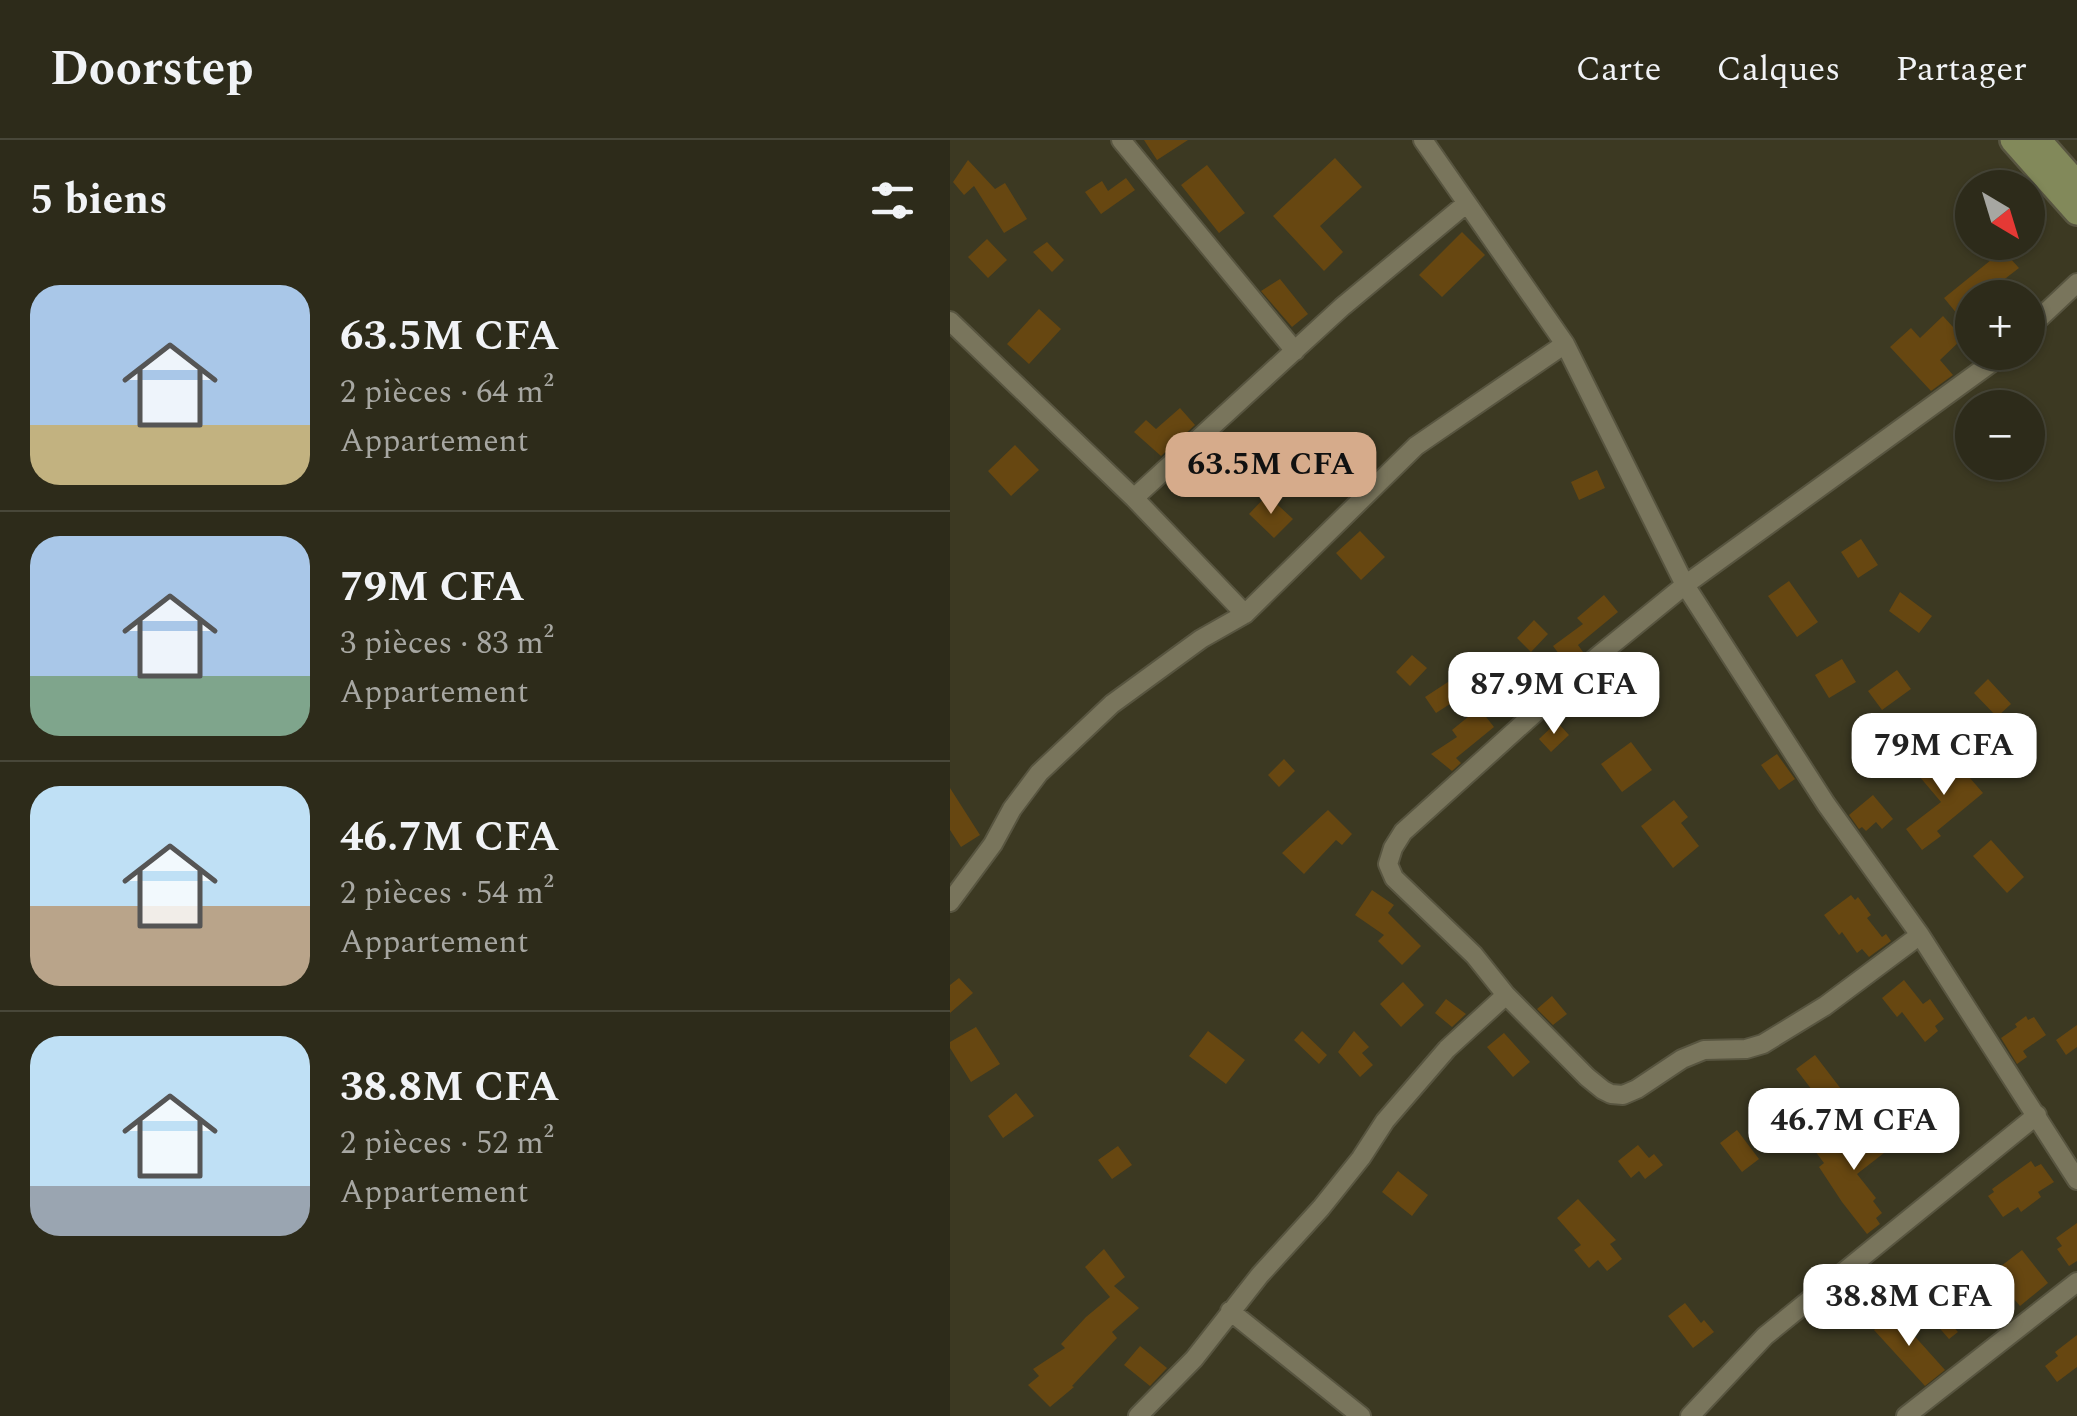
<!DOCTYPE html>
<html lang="fr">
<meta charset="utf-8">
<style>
body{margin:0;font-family:Spectral,serif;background:#353323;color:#f1f3f6;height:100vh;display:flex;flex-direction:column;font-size:38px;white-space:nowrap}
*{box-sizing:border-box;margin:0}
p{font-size:32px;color:#a7a7a2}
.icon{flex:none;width:55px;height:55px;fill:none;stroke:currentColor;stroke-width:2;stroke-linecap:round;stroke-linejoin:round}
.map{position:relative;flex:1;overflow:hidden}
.sheet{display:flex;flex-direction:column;background:#2d2b1a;width:950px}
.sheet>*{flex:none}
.needle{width:65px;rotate:142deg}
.controls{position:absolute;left:1005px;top:30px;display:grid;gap:20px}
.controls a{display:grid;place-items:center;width:90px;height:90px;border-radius:50%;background:#2d2b1a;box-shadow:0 2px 8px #0004,0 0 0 2px #484739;font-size:50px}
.price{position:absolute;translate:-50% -85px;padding:0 22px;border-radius:20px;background:#fff;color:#222;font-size:32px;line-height:65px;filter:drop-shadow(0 2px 5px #0008)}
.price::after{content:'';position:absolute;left:50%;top:60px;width:30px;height:22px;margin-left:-15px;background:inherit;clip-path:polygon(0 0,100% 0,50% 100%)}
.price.on{background:#d6ab8b;color:#111}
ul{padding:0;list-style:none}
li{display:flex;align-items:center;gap:30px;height:250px;padding:0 30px}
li+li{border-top:2px solid #484739}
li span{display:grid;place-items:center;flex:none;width:280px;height:200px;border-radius:30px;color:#555}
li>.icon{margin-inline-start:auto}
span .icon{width:120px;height:120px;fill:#fffc;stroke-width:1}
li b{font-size:42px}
h2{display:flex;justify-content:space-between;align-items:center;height:120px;padding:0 30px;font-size:42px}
header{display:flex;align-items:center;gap:60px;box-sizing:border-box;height:140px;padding:0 50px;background:#2d2b1a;border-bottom:2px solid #484739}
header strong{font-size:48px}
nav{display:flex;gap:55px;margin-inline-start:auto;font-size:35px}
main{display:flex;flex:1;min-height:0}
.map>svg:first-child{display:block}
</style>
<header>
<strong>Doorstep</strong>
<nav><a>Carte</a><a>Calques</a><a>Partager</a></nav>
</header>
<main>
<section class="sheet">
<h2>5 biens<svg class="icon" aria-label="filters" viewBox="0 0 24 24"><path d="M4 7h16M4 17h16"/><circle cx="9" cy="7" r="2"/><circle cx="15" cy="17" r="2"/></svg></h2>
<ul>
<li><span style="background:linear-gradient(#a9c7e8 70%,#c2b280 0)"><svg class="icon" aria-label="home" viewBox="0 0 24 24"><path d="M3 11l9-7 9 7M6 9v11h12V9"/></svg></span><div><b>63.5M CFA</b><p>2 pièces · 64 m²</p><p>Appartement</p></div></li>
<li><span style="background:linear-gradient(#a9c7e8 70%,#7fa58c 0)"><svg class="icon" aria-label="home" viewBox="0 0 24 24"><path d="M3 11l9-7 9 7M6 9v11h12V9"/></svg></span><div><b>79M CFA</b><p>3 pièces · 83 m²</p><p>Appartement</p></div></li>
<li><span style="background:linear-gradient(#bfe0f5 60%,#b9a48a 0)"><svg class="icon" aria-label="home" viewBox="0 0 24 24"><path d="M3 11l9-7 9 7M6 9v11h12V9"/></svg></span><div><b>46.7M CFA</b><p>2 pièces · 54 m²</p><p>Appartement</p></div></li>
<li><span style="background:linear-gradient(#bfe0f5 75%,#9aa5b1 0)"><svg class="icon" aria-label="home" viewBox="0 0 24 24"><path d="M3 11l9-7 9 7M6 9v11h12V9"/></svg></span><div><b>38.8M CFA</b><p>2 pièces · 52 m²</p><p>Appartement</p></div></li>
</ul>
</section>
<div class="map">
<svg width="1127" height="1276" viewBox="0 0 1127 1276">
<rect width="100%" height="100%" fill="#3c3922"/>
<!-- building -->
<path fill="#674711" d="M 194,0 L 238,0 L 207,20 Z
M 385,18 L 412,47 L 370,86 L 393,112 L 374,131 L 323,76 Z
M 18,20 L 45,49 L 55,43 L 77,79 L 54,93 L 24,46 L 14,55 L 3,42 Z
M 257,25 L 295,73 L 269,93 L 231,45 Z
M 176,38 L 185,50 L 151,74 L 135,52 L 152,41 L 158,51 Z
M 512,92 L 535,115 L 492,157 L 469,135 Z
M 37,99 L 57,120 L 38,138 L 18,117 Z
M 97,102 L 114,120 L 102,132 L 83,112 Z
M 1048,105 L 1069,128 L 1030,158 L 1022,158 L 1022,164 L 1008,175 L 994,158 L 1041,120 L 1037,115 Z
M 330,139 L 358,174 L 342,187 L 311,151 Z
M 89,169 L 111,189 L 79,224 L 57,204 Z
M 993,176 L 1013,198 L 990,220 L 1003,235 L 981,251 L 940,207 L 961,188 L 970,198 Z
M 230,268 L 245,285 L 211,316 L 184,292 L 196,280 L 206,289 Z
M 377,297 L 421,331 L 407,347 L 363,313 Z
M 65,305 L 89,330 L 61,356 L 38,331 Z
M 277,309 L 303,333 L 284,353 L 259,329 Z
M 647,330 L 655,348 L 629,360 L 621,342 Z
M 317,355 L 343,379 L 324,398 L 299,374 Z
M 410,391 L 435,417 L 411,440 L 386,413 Z
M 911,399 L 928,425 L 908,438 L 891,412 Z
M 839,441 L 868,482 L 847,497 L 818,456 Z
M 950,452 L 982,476 L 969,493 L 939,471 Z
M 654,455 L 668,472 L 628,505 L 633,512 L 618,526 L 603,506 L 633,484 L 627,478 Z
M 584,480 L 598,494 L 581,512 L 567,498 Z
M 462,515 L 477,528 L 460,546 L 446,532 Z
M 580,519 L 596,546 L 574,566 L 560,543 L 568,536 L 564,530 Z
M 892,519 L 906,542 L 879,558 L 865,535 Z
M 518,529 L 528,546 L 486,573 L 475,557 Z
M 947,530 L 961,549 L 932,570 L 918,551 Z
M 1038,539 L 1061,564 L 1047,577 L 1024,553 Z
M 529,568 L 544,587 L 506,618 L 511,623 L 502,631 L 481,614 L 507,597 L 502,590 Z
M 607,582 L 619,595 L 601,612 L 589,599 Z
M 681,602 L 702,630 L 672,652 L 651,624 Z
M 1001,610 L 1016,628 L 1013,630 L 1033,653 L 987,691 L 991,696 L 972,710 L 956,689 L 991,662 L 969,636 Z
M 827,614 L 845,639 L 829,650 L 811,625 Z
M 334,619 L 345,631 L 329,647 L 318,635 Z
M 0,648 L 30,695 L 11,707 L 0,690 Z
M 923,655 L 943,679 L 932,689 L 926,682 L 916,691 L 912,687 L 909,689 L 899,675 Z
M 724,660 L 738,677 L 731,683 L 749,706 L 723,728 L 691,686 Z
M 378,670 L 402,694 L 392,705 L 386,700 L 354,734 L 332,713 Z
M 1041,700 L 1074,737 L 1057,753 L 1023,716 Z
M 422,750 L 444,765 L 438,773 L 471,806 L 452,825 L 428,801 L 434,795 L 405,775 Z
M 901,755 L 905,760 L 908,757 L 921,775 L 917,778 L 932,797 L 936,794 L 941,801 L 919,817 L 912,809 L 907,813 L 892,792 L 889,795 L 874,775 Z
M 9,838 L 23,853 L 0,873 L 0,845 Z
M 954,840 L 973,864 L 980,859 L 994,879 L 985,886 L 988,891 L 975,902 L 952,872 L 947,877 L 932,858 Z
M 453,842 L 474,865 L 451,887 L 430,864 Z
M 602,856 L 617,874 L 603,885 L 587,869 Z
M 496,859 L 516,874 L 502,887 L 485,873 Z
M 1076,876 L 1078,880 L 1084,877 L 1096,895 L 1073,911 L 1077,917 L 1067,924 L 1051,898 L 1067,887 L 1065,884 Z
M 1127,885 L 1127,907 L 1116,915 L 1106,900 Z
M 26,887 L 50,924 L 21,942 L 0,908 L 0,902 Z
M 258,891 L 295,920 L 276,944 L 239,916 Z
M 352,891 L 377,915 L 369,924 L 344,900 Z
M 404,891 L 419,907 L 412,913 L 423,925 L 410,937 L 388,912 Z
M 554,893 L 580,922 L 563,937 L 537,907 Z
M 865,915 L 901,962 L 882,977 L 877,970 L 841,1000 L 828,985 L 865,954 L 846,929 Z
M 66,953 L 84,976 L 53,998 L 38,976 Z
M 916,984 L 924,994 L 928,992 L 937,1003 L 930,1008 L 934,1013 L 907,1034 L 926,1058 L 923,1061 L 932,1073 L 926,1078 L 930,1084 L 917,1094 L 892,1062 L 869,1027 L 874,1023 L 865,1011 L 882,1000 L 886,1007 Z
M 787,990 L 809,1019 L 792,1032 L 770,1003 Z
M 688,1005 L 699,1018 L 704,1014 L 713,1025 L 695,1039 L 689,1031 L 681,1038 L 668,1021 Z
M 168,1006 L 182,1025 L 162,1039 L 148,1020 Z
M 1081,1021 L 1085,1027 L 1091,1024 L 1104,1042 L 1088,1052 L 1091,1057 L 1071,1072 L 1068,1067 L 1053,1077 L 1038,1056 L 1044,1052 L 1042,1049 Z
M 448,1031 L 478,1055 L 462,1076 L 432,1052 Z
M 628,1059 L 666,1100 L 660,1104 L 672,1119 L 657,1131 L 648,1120 L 639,1128 L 624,1110 L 631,1105 L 607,1078 Z
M 1127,1083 L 1127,1121 L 1119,1126 L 1107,1109 L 1112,1106 L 1106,1098 Z
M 154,1109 L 175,1137 L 164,1146 L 189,1168 L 162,1192 L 167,1198 L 122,1246 L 124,1247 L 100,1267 L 78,1245 L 89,1236 L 83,1229 L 115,1208 L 111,1204 L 136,1177 L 160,1157 L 135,1127 Z
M 1072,1110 L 1098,1143 L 1070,1166 L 1063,1158 L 1058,1162 L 1038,1136 Z
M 735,1163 L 751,1183 L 754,1180 L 764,1192 L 743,1208 L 718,1176 Z
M 988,1167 L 993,1173 L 996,1170 L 1004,1181 L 1001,1184 L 1008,1192 L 999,1199 L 978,1175 Z
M 943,1172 L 995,1230 L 975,1246 L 924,1190 Z
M 1127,1195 L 1127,1227 L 1107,1242 L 1095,1226 L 1108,1216 L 1105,1212 Z
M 190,1206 L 217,1228 L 200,1246 L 174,1225 Z"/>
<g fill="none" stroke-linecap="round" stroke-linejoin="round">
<defs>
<path id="street" d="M 171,0 L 345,211
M 473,0 L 615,204 L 735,445 L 876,664 L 970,795 L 1127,1040
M 0,181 L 184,358 L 295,474
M 1078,189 L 1127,143
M 184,358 L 392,167 L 517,63
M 0,762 L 43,704 L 62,669 L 89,633 L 162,564 L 251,499 L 295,474 L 466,306 L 615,204
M 970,795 L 875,866 L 813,904 L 796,909 L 754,910 L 732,919 L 687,949 L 673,955 L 661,954 L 653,950 L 637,937 L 556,855 L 524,815 L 444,738 L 438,724 L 443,708 L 453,692 L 648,516 L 735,445 L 1041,223 L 1052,212
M 280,1171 L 411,1276
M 188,1276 L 244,1219 L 310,1135 L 371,1068 L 411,1018 L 435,981 L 497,909 L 556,855
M 740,1276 L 815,1196 L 1087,975
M 956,1276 L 1127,1142"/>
<path id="secondary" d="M 1063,0 L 1127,72
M 1088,0 L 1127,44"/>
</defs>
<!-- street casing -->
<use href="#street" stroke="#585540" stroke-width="22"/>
<!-- secondary casing -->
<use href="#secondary" stroke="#585540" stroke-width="30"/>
<!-- street -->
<use href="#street" stroke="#79755c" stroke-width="18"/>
<!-- secondary -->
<use href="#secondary" stroke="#82895a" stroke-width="25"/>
</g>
</svg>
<div class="controls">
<a><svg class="needle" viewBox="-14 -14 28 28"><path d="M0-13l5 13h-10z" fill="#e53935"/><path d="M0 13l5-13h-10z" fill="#a7a7a2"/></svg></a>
<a>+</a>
<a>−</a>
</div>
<b class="price on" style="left:321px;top:377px">63.5M CFA</b>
<b class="price" style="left:604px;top:597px">87.9M CFA</b>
<b class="price" style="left:994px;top:658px">79M CFA</b>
<b class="price" style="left:904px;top:1033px">46.7M CFA</b>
<b class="price" style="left:959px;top:1209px">38.8M CFA</b>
</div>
</main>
